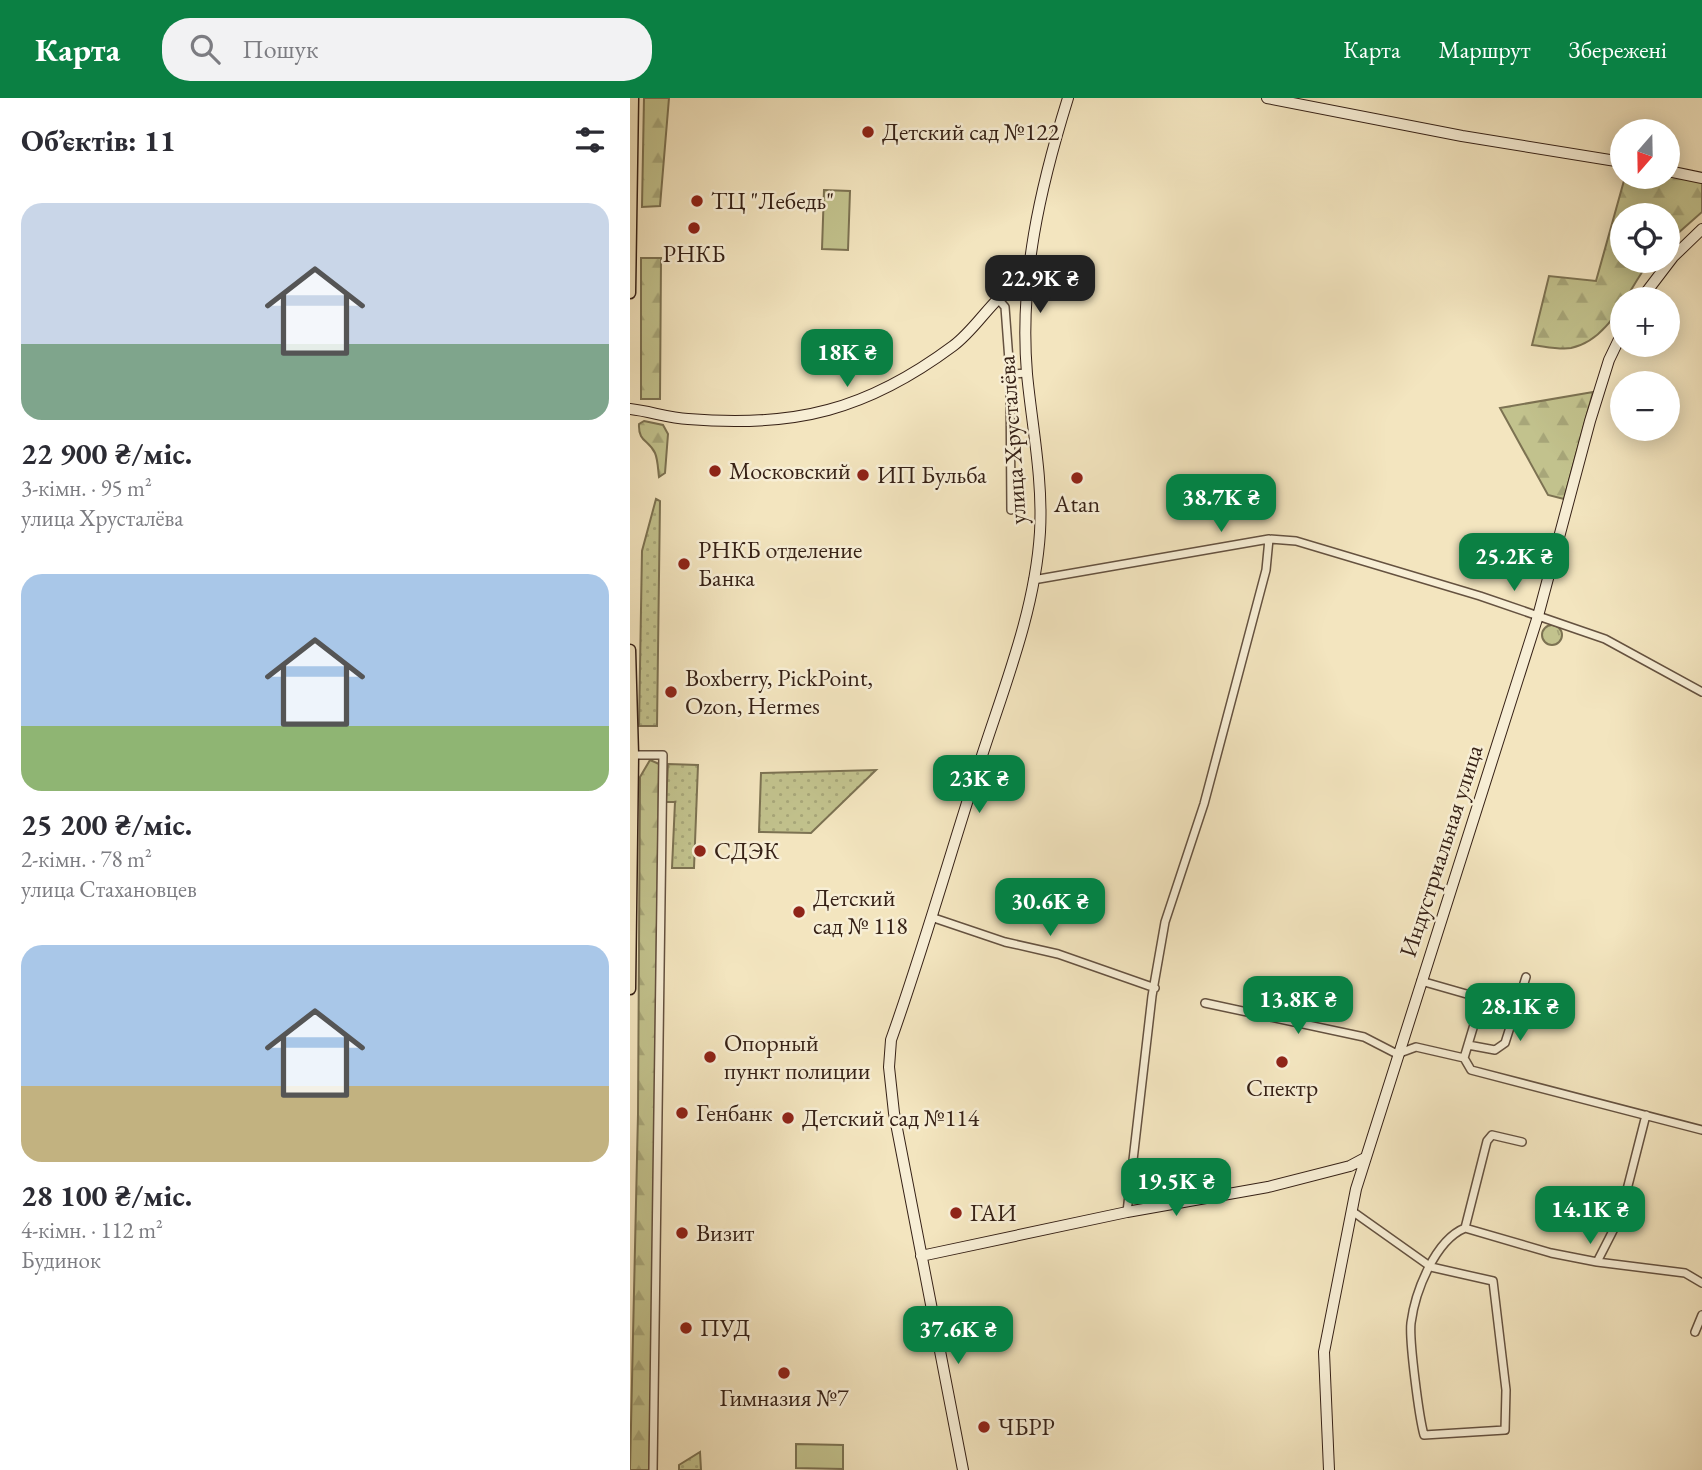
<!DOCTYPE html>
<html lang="uk">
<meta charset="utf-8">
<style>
body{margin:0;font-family:"EB Garamond",serif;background:#f2f2f3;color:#2b2b33;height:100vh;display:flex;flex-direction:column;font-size:26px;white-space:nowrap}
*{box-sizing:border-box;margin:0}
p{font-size:23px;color:#7c7c81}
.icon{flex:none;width:38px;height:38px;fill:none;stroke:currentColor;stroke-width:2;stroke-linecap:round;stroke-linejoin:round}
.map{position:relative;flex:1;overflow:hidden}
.drawer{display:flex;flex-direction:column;background:#fff;width:630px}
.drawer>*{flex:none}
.needle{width:46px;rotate:200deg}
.controls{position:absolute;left:980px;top:21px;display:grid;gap:14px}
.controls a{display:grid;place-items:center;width:70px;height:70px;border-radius:50%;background:#fff;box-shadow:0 4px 18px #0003;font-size:35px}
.price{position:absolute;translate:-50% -60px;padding:0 16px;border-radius:14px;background:#0b8043;color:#fff;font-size:23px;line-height:46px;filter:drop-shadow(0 2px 4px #0008)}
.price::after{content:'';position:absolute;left:50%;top:42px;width:21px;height:16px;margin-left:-10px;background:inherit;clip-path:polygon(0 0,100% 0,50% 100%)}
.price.selected{background:#222;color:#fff}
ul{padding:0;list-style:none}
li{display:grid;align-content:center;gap:14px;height:371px;padding:0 21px}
li span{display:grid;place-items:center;height:217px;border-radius:21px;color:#555}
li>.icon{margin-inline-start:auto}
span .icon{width:126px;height:126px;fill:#fffc;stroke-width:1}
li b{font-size:30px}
h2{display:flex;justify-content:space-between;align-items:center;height:84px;padding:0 21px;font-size:30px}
header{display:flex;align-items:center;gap:42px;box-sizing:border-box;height:98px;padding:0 35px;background:#0b8043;color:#fff}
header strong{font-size:33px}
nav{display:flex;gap:38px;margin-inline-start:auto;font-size:24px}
.search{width:490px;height:63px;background:#f2f2f3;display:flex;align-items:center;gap:18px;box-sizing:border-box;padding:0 24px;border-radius:28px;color:#7c7c81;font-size:26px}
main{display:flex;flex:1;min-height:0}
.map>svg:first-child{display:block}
</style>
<header>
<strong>Карта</strong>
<div class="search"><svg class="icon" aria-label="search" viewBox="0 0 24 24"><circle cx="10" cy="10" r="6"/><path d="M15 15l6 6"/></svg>Пошук</div>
<nav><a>Карта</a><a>Маршрут</a><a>Збережені</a></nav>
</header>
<main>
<section class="drawer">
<h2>Об’єктів: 11<svg class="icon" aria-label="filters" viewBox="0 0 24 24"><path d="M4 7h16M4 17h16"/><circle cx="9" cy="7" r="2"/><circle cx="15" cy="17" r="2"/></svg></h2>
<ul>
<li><span style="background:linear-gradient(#c9d6e8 65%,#7fa58c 0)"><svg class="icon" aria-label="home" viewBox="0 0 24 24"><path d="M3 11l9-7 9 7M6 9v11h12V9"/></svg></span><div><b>22 900 ₴/міс.</b><p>3-кімн. · 95 m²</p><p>улица Хрусталёва</p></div></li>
<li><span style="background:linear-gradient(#a9c7e8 70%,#8fb573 0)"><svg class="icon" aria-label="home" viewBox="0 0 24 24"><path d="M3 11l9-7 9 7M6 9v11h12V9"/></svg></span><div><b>25 200 ₴/міс.</b><p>2-кімн. · 78 m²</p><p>улица Стахановцев</p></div></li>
<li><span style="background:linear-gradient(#a9c7e8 65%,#c2b280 0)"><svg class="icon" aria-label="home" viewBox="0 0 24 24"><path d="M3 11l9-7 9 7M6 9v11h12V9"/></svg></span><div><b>28 100 ₴/міс.</b><p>4-кімн. · 112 m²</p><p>Будинок</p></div></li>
</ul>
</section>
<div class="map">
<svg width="1072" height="1372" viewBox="0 0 1072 1372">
<defs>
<pattern id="grass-tufts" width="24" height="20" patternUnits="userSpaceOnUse" patternTransform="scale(1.75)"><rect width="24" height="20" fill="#c2c28d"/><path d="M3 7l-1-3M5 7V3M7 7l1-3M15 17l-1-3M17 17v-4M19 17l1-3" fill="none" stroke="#a7a679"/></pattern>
<pattern id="forest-firs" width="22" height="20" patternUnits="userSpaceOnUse" patternTransform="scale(1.75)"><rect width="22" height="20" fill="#c2c28d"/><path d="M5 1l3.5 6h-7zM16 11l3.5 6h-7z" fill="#a7a679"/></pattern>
<pattern id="park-dots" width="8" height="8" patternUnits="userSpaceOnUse" patternTransform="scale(1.75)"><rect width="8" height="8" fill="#c2c28d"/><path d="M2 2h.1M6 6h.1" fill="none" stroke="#a7a679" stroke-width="1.8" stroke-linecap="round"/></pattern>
</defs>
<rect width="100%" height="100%" fill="#f3e5bf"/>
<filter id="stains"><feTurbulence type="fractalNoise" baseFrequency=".00286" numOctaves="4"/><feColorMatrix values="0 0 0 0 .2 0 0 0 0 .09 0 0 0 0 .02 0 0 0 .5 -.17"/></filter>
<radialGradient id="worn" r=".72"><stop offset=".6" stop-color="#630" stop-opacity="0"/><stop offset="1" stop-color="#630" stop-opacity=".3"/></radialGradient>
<!-- grass -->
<path fill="url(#grass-tufts)" stroke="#7c7252" stroke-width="2" d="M912 537a10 10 0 1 1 20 0a10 10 0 1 1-20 0Z"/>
<!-- forest -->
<path fill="url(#forest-firs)" stroke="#7c7252" stroke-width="2" d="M 14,0 L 39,0 L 30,108 L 12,109 Z
M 1038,76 L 1072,83 L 1072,114 L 1038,144 L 1038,117 L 992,117 L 992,163 L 1020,163 C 997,192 981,242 941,250 C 929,252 913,248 902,247 L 919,178 L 966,183 L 995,79 L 1038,79 Z
M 11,160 L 31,160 L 30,301 L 11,301 Z
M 963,294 L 934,401 L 918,397 L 870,310 Z
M 14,323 L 33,327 L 38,336 L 35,375 L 29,379 C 28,372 28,362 25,355 C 19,342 8,344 9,326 Z
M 20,662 L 29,666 L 21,1292 L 19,1372 L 0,1372 L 8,1016 L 10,679 Z"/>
<!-- park -->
<path fill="url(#park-dots)" stroke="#7c7252" stroke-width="2" d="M 26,401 L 30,403 L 27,628 L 9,628 L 12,453 Z
M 38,666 L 68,667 L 64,770 L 42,770 L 45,704 L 36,704 Z
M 246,672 L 181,735 L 129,734 L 131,675 Z
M 70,1354 L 71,1372 L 49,1372 L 49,1367 Z"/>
<!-- garden -->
<path fill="#c2c28d" stroke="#7c7252" stroke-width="2" d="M 194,92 L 220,93 L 218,152 L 192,151 Z
M 166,1346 L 213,1347 L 213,1371 L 166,1370 Z"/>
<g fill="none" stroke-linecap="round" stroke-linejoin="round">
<defs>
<path id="minor" d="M 368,201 L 375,209 L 380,276
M 381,412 L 380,276 L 397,275
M 403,482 L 639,441 L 666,443 L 850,498 L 975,541 L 1072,594
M 3,657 L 33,657 L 23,1372
M 301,819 L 375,844 L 428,856 L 525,890
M 791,883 L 840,897 L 849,910 L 834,960 L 841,972 L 1072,1032
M 575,905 L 734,939 L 767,956 L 786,949 L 834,960
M 838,947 L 865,952 L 875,945 L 896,879
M 1016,1017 L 990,1119 L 967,1164 L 1055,1175 L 1072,1185
M 722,1113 L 801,1169 L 863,1183 L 876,1292 L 875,1332 L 794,1337 C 789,1319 779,1242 781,1225 C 785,1194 805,1142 835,1130 L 921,1155 L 967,1164
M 497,1114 L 522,898 L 535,824 L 574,706 L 636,472 L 639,441
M 835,1130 L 857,1043 L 862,1037 L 892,1044
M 1065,1234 L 1072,1217"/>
<path id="secondary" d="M 637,0 L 832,38 L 992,64
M 1038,73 L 1072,80
M 1011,201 L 1043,159 L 1072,131
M 0,311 C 19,313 39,320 58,321 C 165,330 237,312 323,248 C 350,228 366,192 398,180
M 291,1158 L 497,1114 L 638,1089 L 720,1068 L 735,1060
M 333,1372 L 264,1015 L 259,969 L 261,942 C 293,852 319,760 348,670 C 372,594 405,515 410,434 C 413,381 402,328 397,276 C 389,181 410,90 438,0
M 699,1372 L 694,1254 L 726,1091 L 908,518 L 960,323 L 979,262 L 992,235"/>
<path id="primary" d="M 0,195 L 3,0
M 0,552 L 3,657 L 0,891"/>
</defs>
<!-- minor casing -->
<use href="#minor" stroke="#655240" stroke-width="10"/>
<!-- secondary casing -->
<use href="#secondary" stroke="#362116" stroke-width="12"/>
<!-- primary casing -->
<use href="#primary" stroke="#362116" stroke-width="13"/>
<!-- minor -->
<use href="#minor" stroke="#f7eed5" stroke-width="7"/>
<!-- secondary -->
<use href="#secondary" stroke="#f7eed5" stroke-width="10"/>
<!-- primary -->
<use href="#primary" stroke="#f3e5bf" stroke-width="10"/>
</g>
<!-- markers -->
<g fill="#8f2418" stroke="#f7eed5" stroke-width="2.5">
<circle cx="238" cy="34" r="7"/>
<circle cx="67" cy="103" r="7"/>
<circle cx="64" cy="130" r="7"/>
<circle cx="85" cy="373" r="7"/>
<circle cx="233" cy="377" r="7"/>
<circle cx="447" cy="380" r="7"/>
<circle cx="54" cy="466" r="7"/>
<circle cx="41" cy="594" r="7"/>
<circle cx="70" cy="753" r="7"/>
<circle cx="169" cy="814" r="7"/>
<circle cx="80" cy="959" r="7"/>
<circle cx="652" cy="964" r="7"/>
<circle cx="52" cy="1015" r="7"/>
<circle cx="158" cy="1020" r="7"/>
<circle cx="326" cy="1115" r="7"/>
<circle cx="52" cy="1135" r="7"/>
<circle cx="56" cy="1230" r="7"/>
<circle cx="154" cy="1275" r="7"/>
<circle cx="354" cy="1329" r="7"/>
</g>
<g text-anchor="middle" stroke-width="5" stroke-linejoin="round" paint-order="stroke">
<!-- poi labels -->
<g font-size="24" fill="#362116" stroke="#f7eed5" text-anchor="start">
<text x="252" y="42">Детский сад №122</text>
<text x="81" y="111">ТЦ "Лебедь"</text>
<text x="64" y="164" text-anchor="middle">РНКБ</text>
<text x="99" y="381">Московский</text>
<text x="247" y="385">ИП Бульба</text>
<text x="447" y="414" text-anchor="middle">Atan</text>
<text x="68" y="460">РНКБ отделение<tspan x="68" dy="28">Банка</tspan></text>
<text x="55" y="588">Boxberry, PickPoint,<tspan x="55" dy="28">Ozon, Hermes</tspan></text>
<text x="84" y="761">СДЭК</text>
<text x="183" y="808">Детский<tspan x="183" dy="28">сад № 118</tspan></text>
<text x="94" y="953">Опорный<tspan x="94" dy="28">пункт полиции</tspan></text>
<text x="652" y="998" text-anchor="middle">Спектр</text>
<text x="66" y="1023">Генбанк</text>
<text x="172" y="1028">Детский сад №114</text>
<text x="340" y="1123">ГАИ</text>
<text x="66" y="1143">Визит</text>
<text x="70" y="1238">ПУД</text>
<text x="154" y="1308" text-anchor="middle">Гимназия №7</text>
<text x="368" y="1337">ЧБРР</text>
</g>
<!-- street labels -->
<g font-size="24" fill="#362116" stroke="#f7eed5">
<text transform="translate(382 342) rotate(-94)" y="8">улица Хрусталёва</text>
<text transform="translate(811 753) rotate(-72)" y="8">Индустриальная улица</text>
</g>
</g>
<rect width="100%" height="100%" filter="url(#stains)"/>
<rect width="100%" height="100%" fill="url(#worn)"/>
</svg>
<div class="controls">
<a><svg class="needle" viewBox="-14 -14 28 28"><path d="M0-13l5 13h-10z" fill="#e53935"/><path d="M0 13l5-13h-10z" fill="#7c7c81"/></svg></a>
<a><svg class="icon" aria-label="locate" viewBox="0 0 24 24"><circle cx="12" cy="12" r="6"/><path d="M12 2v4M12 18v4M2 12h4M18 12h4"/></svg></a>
<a>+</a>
<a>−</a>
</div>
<b class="price selected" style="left:410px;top:217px">22.9K ₴</b>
<b class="price" style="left:217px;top:291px">18K ₴</b>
<b class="price" style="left:591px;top:436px">38.7K ₴</b>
<b class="price" style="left:884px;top:495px">25.2K ₴</b>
<b class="price" style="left:349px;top:717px">23K ₴</b>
<b class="price" style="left:420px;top:840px">30.6K ₴</b>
<b class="price" style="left:668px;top:938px">13.8K ₴</b>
<b class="price" style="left:890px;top:945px">28.1K ₴</b>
<b class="price" style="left:546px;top:1120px">19.5K ₴</b>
<b class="price" style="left:960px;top:1148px">14.1K ₴</b>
<b class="price" style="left:328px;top:1268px">37.6K ₴</b>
</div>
</main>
